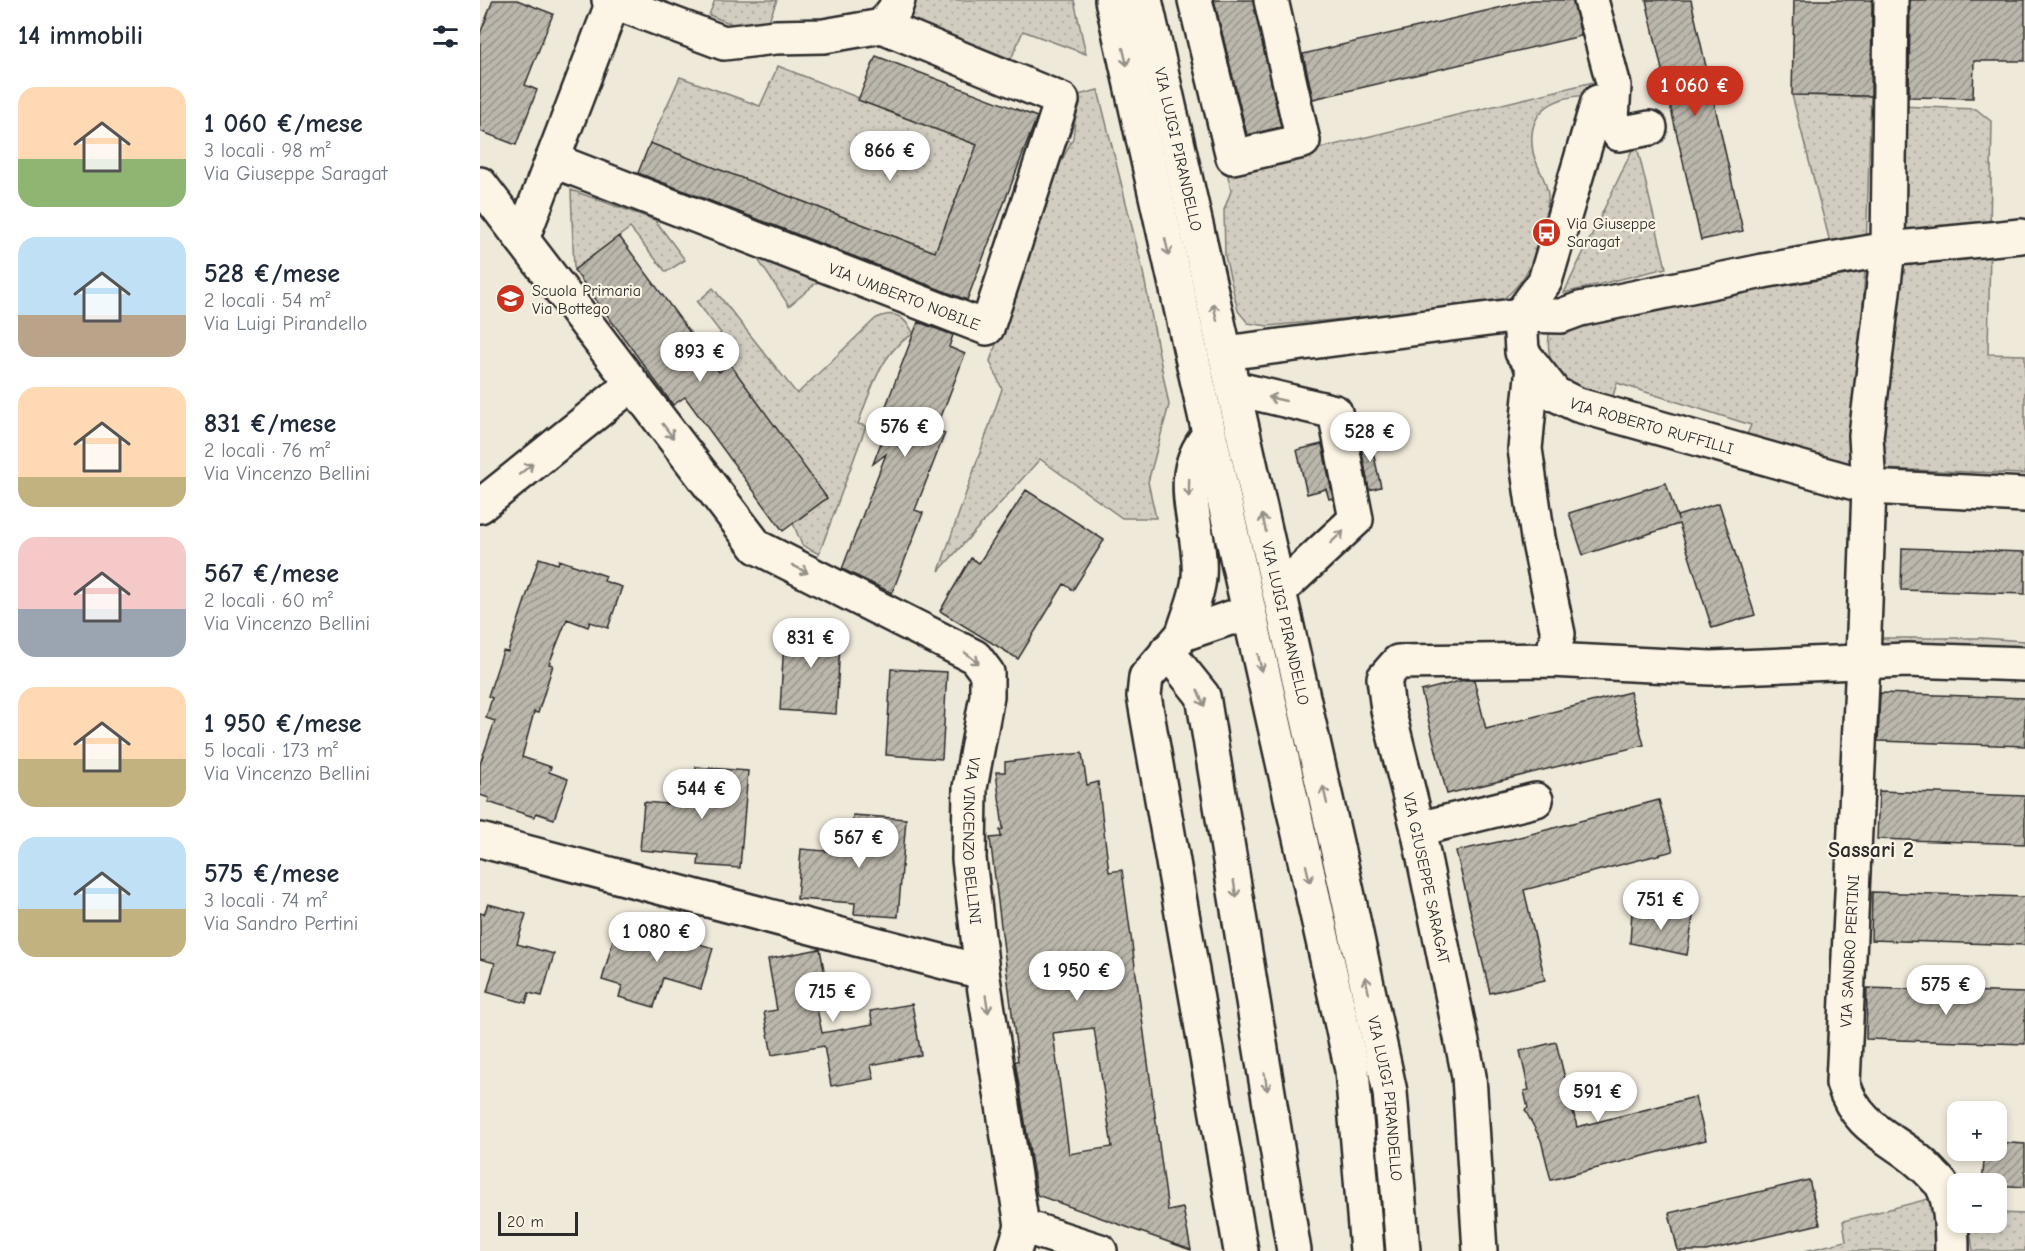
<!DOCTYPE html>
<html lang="it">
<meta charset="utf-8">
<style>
body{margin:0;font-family:"Comic Neue",sans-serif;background:#f2f2f3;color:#1f2937;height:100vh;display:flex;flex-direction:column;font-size:22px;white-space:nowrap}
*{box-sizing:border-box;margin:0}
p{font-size:20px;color:#747a83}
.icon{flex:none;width:33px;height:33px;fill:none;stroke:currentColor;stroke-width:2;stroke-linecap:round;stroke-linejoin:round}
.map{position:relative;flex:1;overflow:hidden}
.drawer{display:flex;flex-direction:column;background:#fff;width:480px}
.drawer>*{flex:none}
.buttons{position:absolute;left:1467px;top:1101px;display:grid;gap:12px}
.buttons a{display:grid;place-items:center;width:60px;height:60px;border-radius:12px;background:#fff;box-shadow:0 3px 9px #0003;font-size:30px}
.scale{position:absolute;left:18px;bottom:15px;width:80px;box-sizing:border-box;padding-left:6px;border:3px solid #2b2b2b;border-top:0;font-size:16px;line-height:21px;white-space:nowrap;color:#2b2b2b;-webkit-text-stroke:4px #fcf5e5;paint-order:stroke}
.price{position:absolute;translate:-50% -51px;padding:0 14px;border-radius:21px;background:#fff;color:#222;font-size:20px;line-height:39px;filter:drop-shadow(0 2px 3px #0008)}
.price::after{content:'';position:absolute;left:50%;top:36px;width:18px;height:14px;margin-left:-9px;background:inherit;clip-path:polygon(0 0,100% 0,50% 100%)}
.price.selected{background:#c8321e;color:#fff}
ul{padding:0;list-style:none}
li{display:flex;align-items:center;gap:18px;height:150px;padding:0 18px}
li span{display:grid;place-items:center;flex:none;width:168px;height:120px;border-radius:18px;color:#555}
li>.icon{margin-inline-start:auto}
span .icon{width:72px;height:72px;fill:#fffc;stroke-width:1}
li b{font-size:26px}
h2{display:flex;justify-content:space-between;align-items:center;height:72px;padding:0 18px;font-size:26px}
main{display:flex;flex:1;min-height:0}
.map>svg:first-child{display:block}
</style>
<main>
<section class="drawer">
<h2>14 immobili<svg class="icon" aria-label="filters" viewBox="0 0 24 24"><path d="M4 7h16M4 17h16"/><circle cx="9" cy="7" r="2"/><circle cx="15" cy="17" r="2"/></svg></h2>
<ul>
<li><span style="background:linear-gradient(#ffd9b3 60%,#8fb573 0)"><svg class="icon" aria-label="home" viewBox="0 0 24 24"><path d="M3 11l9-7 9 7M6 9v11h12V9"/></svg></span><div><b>1 060 €/mese</b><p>3 locali · 98 m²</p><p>Via Giuseppe Saragat</p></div></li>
<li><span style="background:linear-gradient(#bfe0f5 65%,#b9a48a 0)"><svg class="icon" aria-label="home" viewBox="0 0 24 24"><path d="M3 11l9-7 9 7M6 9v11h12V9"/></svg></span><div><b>528 €/mese</b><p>2 locali · 54 m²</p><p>Via Luigi Pirandello</p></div></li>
<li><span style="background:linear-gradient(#ffd9b3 75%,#c2b280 0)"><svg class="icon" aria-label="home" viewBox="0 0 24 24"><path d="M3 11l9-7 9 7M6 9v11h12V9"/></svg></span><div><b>831 €/mese</b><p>2 locali · 76 m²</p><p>Via Vincenzo Bellini</p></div></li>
<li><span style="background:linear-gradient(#f6c9c9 60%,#9aa5b1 0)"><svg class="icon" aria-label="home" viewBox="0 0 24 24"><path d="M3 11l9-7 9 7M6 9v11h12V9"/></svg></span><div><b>567 €/mese</b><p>2 locali · 60 m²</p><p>Via Vincenzo Bellini</p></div></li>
<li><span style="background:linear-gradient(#ffd9b3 60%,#c2b280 0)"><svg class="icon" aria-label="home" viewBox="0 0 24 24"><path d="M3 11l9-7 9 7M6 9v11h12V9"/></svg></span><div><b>1 950 €/mese</b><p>5 locali · 173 m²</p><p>Via Vincenzo Bellini</p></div></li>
<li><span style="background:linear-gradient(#bfe0f5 60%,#c2b280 0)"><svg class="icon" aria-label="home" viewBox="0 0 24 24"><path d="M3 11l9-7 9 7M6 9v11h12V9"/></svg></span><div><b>575 €/mese</b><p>3 locali · 74 m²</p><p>Via Sandro Pertini</p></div></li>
</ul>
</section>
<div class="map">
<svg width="1545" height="1251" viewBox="0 0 1545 1251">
<defs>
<pattern id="green-dots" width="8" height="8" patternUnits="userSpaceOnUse" patternTransform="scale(1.5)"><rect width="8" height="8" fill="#d2cdc0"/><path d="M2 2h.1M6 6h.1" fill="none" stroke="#b4b0a5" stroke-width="1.8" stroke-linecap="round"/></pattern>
<pattern id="building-hatch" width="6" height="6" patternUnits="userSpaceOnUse" patternTransform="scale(1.5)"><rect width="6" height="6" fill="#bcb7ac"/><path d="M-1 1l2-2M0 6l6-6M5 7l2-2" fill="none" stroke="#99958c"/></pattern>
</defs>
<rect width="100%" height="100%" fill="#efe9da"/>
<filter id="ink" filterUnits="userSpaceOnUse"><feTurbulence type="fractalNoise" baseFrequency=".0167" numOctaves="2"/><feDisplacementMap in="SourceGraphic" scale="12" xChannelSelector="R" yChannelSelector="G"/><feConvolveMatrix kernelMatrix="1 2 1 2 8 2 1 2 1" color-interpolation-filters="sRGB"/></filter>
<g filter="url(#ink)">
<!-- green -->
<path fill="url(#green-dots)" stroke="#7e7c76" stroke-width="1.5" d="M 235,0 L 297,0 L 283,36 L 229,15 Z
M 430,0 L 594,0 L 606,54 L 543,31 L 531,59 L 424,18 Z
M 298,66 L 508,149 L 494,154 L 459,242 L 467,257 L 170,143 L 200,77 L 280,106 Z
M 1113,82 L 1120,87 L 1115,95 C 1078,95 1045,107 1053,152 C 1056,167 1067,179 1068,195 C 1069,203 1066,210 1065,218 C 1059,252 1045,289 1013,305 L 788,326 L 768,323 L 758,311 L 745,256 L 744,210 L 751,191 L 747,171 Z
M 618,90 L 662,267 L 689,405 L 668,482 L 676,518 L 642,518 L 560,459 L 459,571 L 522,389 L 510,361 L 580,164 L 593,138 L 598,95 Z
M 1312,95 L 1385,97 L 1391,95 L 1386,251 L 1352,250 Z
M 1418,106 L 1496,109 L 1512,122 L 1510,231 L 1413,247 Z
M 1156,142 L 1186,268 L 1084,293 Z
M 91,190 L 175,220 L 205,260 L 186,272 L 150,228 L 94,270 Z
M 1510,246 L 1508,354 L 1545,355 L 1545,474 L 1403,469 L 1413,263 Z
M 275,255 L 342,278 L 309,306 Z
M 1385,266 L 1376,471 L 1266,437 L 1271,425 L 1137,383 L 1132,399 C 1090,386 1061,378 1070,327 Z
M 233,288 L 317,394 L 395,319 C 414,309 424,316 434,334 C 402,349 390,392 378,424 L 386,426 L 339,554 L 322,545 L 313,523 L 347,498 L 222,348 L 241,333 L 217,302 Z
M 1398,638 L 1501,638 L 1545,641 L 1545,655 L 1397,651 Z
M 1448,1199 L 1455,1212 L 1457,1251 L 1325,1251 L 1366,1241 L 1363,1221 Z
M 1517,1213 L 1545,1214 L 1545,1251 L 1493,1251 L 1489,1223 L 1516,1222 Z"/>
<!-- building -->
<path fill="url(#building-hatch)" stroke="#2b2b2b" stroke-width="1.5" fill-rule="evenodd" d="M 13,0 L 37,0 L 73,14 L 45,85 L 57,90 L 36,145 L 0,131 L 0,34 Z
M 734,0 L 773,0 L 801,127 L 767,135 Z
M 1052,0 L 1093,0 L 1101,36 L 833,99 L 823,54 Z
M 1166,0 L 1211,0 L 1263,231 L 1221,240 Z
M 1314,0 L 1392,0 L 1391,96 L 1312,95 Z
M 1430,0 L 1545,0 L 1545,61 L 1494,61 L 1493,98 L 1429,97 Z
M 396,56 L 557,117 L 487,300 L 158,173 L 170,143 L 455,252 L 497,145 L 378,100 Z
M 139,236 L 239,372 L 250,364 L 347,498 L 303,531 L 205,397 L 193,405 L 94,270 Z
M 438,322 L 473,335 L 469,347 L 485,354 L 456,430 L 465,433 L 435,510 L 443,513 L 412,593 L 362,569 L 406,454 L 393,464 L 412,414 L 404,411 Z
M 889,434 L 901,487 L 889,490 L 879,436 Z
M 842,444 L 853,498 L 849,499 L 846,489 L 827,494 L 817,450 Z
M 1186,483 L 1198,520 L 1197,516 L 1239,503 L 1275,615 L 1232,628 L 1199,524 L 1103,555 L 1089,513 Z
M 546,490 L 624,540 L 593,590 L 584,584 L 538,659 L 460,611 L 491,558 L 499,563 Z
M 1422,548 L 1545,552 L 1545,594 L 1421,590 Z
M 59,558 L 78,564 L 79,560 L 126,576 L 124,581 L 142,587 L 128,628 L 110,622 L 108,627 L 87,619 L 69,664 L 73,665 L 58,713 L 54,712 L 42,757 L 71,767 L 69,772 L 88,779 L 74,819 L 56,813 L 54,817 L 8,802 L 9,798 L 0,795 L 0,764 L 15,721 L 6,718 L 12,698 L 8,696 L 23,651 L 28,652 Z
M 305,624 L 361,627 L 356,714 L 300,710 Z
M 411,669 L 467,672 L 462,759 L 406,755 Z
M 984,680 L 994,680 L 1006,729 L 1150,692 L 1164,745 L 967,794 L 941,691 Z
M 1400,693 L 1545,698 L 1545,746 L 1398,741 Z
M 602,753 L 607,785 L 618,782 L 629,872 L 642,870 L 688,1211 L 703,1208 L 711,1250 L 557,1195 L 535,1061 L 538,1061 L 510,838 L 521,837 L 520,830 L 523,829 L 516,772 L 525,772 L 525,762 ZM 614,1028 L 632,1147 L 589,1154 L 573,1033 Z
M 216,767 L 268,771 L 260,868 L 218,865 L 219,855 L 160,850 L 164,802 L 213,806 Z
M 1399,791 L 1545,796 L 1545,844 L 1397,839 Z
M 1179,800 L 1193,851 L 1044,890 L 1065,980 L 1010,993 L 976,851 L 1032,839 Z
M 373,815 L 426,819 L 418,917 L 374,914 L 375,903 L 317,899 L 321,849 L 370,853 Z
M 1392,892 L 1545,897 L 1545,945 L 1391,940 Z
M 8,904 L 46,914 L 37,944 L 74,954 L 62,996 L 49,993 L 46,1003 L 7,992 L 15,963 L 0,959 L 0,913 L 4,914 Z
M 1152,911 L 1213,917 L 1207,955 L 1150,943 Z
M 181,920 L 220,931 L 216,943 L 233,948 L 221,989 L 183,978 L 174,1007 L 139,997 L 142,986 L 122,980 L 134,937 L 173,948 Z
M 340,949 L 348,991 L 334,994 L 342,1033 L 393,1024 L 390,1011 L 432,1004 L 441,1055 L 391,1065 L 394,1079 L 351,1086 L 344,1046 L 292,1055 L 284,1012 L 297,1010 L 288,959 Z
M 1387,988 L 1545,993 L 1545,1044 L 1386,1039 Z
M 1076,1042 L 1097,1127 L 1215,1097 L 1226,1140 L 1071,1180 L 1061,1140 L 1045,1110 L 1048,1108 L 1044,1091 L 1049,1090 L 1040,1051 Z
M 1516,1142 L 1545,1144 L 1545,1187 L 1502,1184 L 1505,1150 L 1516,1150 Z
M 1329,1180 L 1340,1224 L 1226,1251 L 1198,1251 L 1189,1213 Z"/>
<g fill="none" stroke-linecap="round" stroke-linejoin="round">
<defs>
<g id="minor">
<path d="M 129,0 L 244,43 L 296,37 L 344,36 L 402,26 L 415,9 L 418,0"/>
<path d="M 715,0 L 753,157 L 823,141 L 791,0"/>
<path d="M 1111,0 L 1134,86 L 1132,119"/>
<path d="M 1411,0 L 1408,249 L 1386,436 L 1389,487 L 1383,661 L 1363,1083 C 1379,1135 1420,1138 1451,1173 C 1455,1178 1461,1182 1463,1187 C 1471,1203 1472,1233 1472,1251"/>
<path d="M 1118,102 L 1065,281 L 1040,315 L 1081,316 L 1100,309 L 1283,271 L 1408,249 L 1541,236"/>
<path d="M 1117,120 L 1132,119 L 1139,134 L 1170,128"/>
<path id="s1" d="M 72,160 L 507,328 L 582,100 L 402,26"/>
<path id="s2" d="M 0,184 L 277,547 L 495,657 L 507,673 L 507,696 L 490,788 L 489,859 L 502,972 L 542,1226 L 534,1251"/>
<path d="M 42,239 L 133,2"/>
<path id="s3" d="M 745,353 L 1040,315 L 1042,352 L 1075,394 L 1098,405 L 1389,487 L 1545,495"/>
<path d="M 1053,366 L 1045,449 L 1058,538 L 1078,634 L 1071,660"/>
<path d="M 753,388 L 855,412 L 876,519 L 799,591"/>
<path d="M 0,506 L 152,384"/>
<path d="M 687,651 L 723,696 L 814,1251"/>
<path d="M 938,829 L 1056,800"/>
<path d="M 0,840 L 502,972"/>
<path d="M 542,1226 L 620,1251"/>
<path d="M 761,1251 L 664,696 L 666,677 L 703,634 L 750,618 L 770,618"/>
<path d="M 1000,1251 L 989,1076 L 938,829 L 908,710 L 904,678 L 918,662 L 1071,660 L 1231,668 L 1428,660 L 1545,664"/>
</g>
<g id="major">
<path d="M 632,0 L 872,1070 L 887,1251"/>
<path id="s4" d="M 665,0 L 866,887 L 910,1092 L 923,1251"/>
<path d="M 703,634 C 708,616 718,595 719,577 C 723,527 691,479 729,435"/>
</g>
</defs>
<!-- minor casing -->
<use href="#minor" stroke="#2b2b2b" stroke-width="38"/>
<!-- major casing -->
<use href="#major" stroke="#2b2b2b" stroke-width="38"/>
<!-- minor -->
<use href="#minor" stroke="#fcf5e5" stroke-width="33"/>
<!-- major -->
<use href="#major" stroke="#fcf5e5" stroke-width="33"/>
</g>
<!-- one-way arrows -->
<defs><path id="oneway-shaft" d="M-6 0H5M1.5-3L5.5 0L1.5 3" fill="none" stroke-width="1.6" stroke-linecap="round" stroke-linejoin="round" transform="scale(1.5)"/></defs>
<g stroke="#949088">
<use href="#oneway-shaft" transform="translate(645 57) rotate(77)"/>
<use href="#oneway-shaft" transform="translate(687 247) rotate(77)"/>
<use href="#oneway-shaft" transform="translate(735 312) rotate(-103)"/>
<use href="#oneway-shaft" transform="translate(797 399) rotate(-167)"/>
<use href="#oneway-shaft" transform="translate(188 431) rotate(53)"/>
<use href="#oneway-shaft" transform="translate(46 469) rotate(-39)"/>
<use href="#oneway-shaft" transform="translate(709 488) rotate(91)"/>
<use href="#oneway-shaft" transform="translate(784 523) rotate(-103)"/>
<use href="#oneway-shaft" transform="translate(857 537) rotate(-43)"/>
<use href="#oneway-shaft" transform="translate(320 569) rotate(27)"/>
<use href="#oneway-shaft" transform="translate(492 658) rotate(38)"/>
<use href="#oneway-shaft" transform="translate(780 663) rotate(77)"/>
<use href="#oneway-shaft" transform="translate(721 698) rotate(67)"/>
<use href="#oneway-shaft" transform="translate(845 795) rotate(-103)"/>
<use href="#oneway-shaft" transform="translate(828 874) rotate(77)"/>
<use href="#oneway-shaft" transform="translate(755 889) rotate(81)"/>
<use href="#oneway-shaft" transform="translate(887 985) rotate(-102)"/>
<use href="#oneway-shaft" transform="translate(507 1004) rotate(81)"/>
<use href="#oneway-shaft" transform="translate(786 1082) rotate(81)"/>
</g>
</g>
<!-- icons -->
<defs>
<symbol id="bus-disc" viewBox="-11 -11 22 22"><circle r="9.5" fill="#c8321e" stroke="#fcf5e5"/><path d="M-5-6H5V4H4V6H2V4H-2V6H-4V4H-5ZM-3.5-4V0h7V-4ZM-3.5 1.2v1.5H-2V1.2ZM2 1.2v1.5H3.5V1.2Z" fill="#fff"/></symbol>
<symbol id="school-disc" viewBox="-11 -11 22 22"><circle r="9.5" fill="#c8321e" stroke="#fcf5e5"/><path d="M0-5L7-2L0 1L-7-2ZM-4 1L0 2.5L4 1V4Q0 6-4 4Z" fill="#fff"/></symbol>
</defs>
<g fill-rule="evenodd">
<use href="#bus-disc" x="1050" y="216" width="33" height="33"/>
<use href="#school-disc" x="14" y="282" width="33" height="33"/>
</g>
<g text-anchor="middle" stroke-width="4.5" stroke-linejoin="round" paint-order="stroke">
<!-- street labels -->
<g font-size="16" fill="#2b2b2b" stroke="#fcf5e5">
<text dy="6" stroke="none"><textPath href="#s4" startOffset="153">VIA LUIGI PIRANDELLO</textPath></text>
<text dy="6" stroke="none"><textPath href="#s1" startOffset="378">VIA UMBERTO NOBILE</textPath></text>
<text dy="6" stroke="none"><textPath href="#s3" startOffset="490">VIA ROBERTO RUFFILLI</textPath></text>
<text dy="6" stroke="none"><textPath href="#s4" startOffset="639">VIA LUIGI PIRANDELLO</textPath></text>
<text dy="6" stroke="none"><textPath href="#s2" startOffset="890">VIA VINCENZO BELLINI</textPath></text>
<text transform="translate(947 878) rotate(78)" y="6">VIA GIUSEPPE SARAGAT</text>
<text transform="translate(1369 951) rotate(-87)" y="6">VIA SANDRO PERTINI</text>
<text dy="6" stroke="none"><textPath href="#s4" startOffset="1125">VIA LUIGI PIRANDELLO</textPath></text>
</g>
<!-- poi labels -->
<g font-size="16" fill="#2b2b2b" stroke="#fcf5e5" text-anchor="start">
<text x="1087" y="229">Via Giuseppe<tspan x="1087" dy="18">Saragat</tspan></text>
<text x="52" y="296">Scuola Primaria<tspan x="52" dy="18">Via Bottego</tspan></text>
</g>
<!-- district labels -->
<g font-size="22" font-weight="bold" fill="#2b2b2b" stroke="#fcf5e5">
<text x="1391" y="857">Sassari 2</text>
</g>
</g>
</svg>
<div class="buttons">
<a>+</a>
<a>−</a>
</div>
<div class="scale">20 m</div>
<b class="price selected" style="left:1215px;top:117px">1 060 €</b>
<b class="price" style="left:410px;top:182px">866 €</b>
<b class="price" style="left:220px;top:383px">893 €</b>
<b class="price" style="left:425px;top:458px">576 €</b>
<b class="price" style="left:890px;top:463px">528 €</b>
<b class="price" style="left:331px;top:669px">831 €</b>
<b class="price" style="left:222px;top:820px">544 €</b>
<b class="price" style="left:379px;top:869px">567 €</b>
<b class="price" style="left:1181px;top:931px">751 €</b>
<b class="price" style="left:177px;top:963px">1 080 €</b>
<b class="price" style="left:597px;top:1002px">1 950 €</b>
<b class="price" style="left:1466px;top:1016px">575 €</b>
<b class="price" style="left:353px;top:1023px">715 €</b>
<b class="price" style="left:1118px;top:1123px">591 €</b>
</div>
</main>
